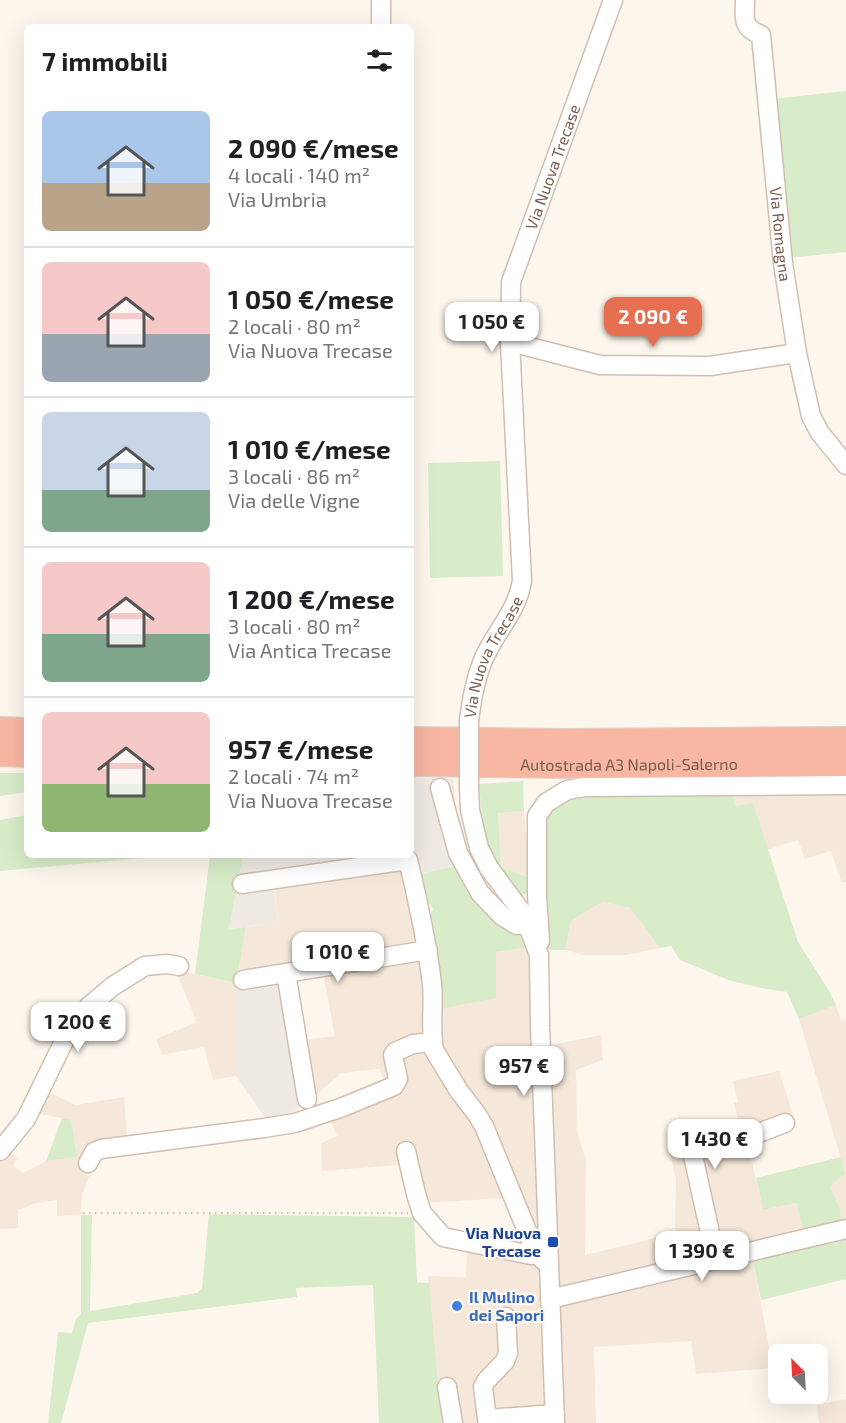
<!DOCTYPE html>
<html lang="it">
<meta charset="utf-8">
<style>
body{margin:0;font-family:"Exo 2",sans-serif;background:#f2f2f2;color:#202124;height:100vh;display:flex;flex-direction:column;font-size:22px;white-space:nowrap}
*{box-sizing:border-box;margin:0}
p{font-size:20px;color:#757577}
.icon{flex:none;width:33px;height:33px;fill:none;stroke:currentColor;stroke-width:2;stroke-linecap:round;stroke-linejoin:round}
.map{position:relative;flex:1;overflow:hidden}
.details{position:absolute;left:24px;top:24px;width:390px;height:834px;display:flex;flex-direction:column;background:#fff;border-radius:9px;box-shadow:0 6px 24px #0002}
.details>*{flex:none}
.needle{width:39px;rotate:336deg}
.buttons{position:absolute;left:768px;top:1344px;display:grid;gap:12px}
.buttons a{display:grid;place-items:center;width:60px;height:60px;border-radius:9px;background:#fff;box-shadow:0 6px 24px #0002;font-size:30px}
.price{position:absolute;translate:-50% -51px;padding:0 14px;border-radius:12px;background:#fff;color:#222;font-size:20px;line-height:39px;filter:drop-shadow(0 2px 3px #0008)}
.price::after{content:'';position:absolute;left:50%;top:36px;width:18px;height:14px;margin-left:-9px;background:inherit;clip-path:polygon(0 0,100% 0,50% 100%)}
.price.active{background:#e76f51;color:#fff}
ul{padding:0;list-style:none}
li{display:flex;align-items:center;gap:18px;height:150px;padding:0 18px}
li+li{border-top:2px solid #e0e0e0}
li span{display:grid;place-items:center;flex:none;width:168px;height:120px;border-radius:9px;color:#555}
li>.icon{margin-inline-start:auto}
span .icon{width:72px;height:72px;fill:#fffc;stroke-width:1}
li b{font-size:26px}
h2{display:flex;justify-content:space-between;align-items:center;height:72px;padding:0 18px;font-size:26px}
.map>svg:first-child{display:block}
</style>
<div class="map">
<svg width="846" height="1423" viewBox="0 0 846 1423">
<rect width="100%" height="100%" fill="#fdf6ec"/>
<!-- residential -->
<path fill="#f5e8da" d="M 846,792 L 846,882 L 842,883 L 831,851 L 805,859 L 798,840 L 767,850 L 753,803 L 735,806 L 733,794 Z
M 524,811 L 530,878 L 501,867 L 498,812 Z
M 403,867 L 420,946 L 236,976 L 246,927 L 278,922 L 274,885 Z
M 602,902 L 630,908 L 660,948 L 627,955 L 585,955 L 565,950 L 571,921 Z
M 530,947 L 533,1039 L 540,1249 L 438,1040 L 439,1009 L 496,952 Z
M 421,956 L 428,1037 L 474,1117 L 509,1198 L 423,1203 L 414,1164 L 322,1171 L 321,1143 L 337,1136 L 329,1116 L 389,1093 L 380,1069 L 341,1073 L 310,1101 L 301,1040 L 335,1036 L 323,973 Z
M 175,970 L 236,983 L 236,1076 L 213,1080 L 204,1047 L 162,1055 L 156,1039 L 197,1022 Z
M 836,1005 L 841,1020 L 846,1019 L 846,1225 L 844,1226 L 839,1206 L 830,1187 L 845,1172 L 799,1019 Z
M 601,1035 L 603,1060 L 576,1070 L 577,1132 L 586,1160 L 585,1255 L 675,1233 L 676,1179 L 670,1153 L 741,1133 L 734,1103 L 738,1102 L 733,1081 L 779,1071 L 796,1124 L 747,1141 L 763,1210 L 796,1203 L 805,1235 L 555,1294 L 547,1046 Z
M 46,1091 L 76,1105 L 124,1097 L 128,1148 L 96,1156 L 82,1197 L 81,1215 L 57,1216 L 57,1200 L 37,1203 L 18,1210 L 18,1228 L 0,1229 L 0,1157 L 6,1149 L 18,1158 L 13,1166 L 23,1173 L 46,1161 L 77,1157 L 71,1120 L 35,1113 Z
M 467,1238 L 529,1247 L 540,1270 L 540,1288 L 544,1300 L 551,1423 L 442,1423 L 428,1276 L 466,1277 Z
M 752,1256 L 773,1368 L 696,1374 L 691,1341 L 594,1347 L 596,1423 L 561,1423 L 556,1302 Z
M 846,1399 L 846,1423 L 819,1423 L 817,1405 Z"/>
<!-- industrial -->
<path fill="#efe9e4" d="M 411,778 L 453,779 L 457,824 L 469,862 L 415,875 L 412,855 L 272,874 L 278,922 L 229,929 L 243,855 L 411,855 Z
M 273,980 L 282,984 L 304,1103 L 282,1122 L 269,1124 L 236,1076 L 236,983 Z"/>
<!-- green -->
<path fill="#d8ecc9" d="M 846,91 L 846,252 L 787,258 L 771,99 Z
M 500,461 L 503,576 L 430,578 L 428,463 Z
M 0,773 L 27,773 L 27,792 L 0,796 Z
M 523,781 L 524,811 L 498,813 L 501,867 L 530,878 L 528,890 L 526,894 L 519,894 L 493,860 L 483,831 L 479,784 Z
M 733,794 L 735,806 L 753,803 L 798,942 L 828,989 L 836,1005 L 799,1019 L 787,992 L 761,988 L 728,980 L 680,960 L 671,946 L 660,948 L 630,908 L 602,902 L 571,921 L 565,950 L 549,950 L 544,942 L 545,825 C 550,809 560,801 576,797 Z
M 27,815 L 27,855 L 177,855 L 0,871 L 0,820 Z
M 210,855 L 243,855 L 229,929 L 246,927 L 236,983 L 195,974 Z
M 458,865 L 520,933 L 526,937 L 530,947 L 496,952 L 496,998 L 439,1009 L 427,924 L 433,909 L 421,894 L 415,875 Z
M 62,1118 L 71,1119 L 77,1157 L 46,1161 Z
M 841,1157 L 845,1173 L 830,1187 L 839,1206 L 844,1226 L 805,1235 L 796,1203 L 763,1210 L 756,1178 Z
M 209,1214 L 414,1217 L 417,1282 L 429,1283 L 442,1423 L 379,1423 L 373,1285 L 296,1288 L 297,1297 L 88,1323 L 61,1423 L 48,1423 L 58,1332 L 72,1333 L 76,1319 L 81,1314 L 81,1215 L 92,1215 L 90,1311 L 197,1293 L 202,1288 Z
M 846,1233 L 846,1279 L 761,1300 L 752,1256 Z"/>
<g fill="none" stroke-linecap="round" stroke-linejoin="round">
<defs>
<g id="minor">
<path id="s1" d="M 745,0 C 745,19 741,27 761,35 L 783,263 L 797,353 L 811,416 L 820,433 L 846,465"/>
<path d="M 381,27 L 381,0"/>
<path d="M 510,342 L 600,365 L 710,366 L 797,353"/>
<path id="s2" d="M 469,720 C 472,699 475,680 483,660 C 495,632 517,612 522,581 L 510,342 L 511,282 L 613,0"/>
<path d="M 469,787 L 470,810 L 479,848 L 489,868 L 524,915 L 539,955 L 540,1026 L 555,1423"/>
<path d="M 440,788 L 458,853 L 480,893 L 502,916 L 517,925 L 529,924"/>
<path d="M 242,884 L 408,860 C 418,901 427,942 432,984 C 434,1006 430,1029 434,1050 L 459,1091 L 476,1113 L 484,1126 L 534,1248 L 541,1258 L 548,1264"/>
<path d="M 540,941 L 537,896 L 537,816 L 546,803 L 567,790 L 585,787 L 846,785"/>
<path d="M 286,973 L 307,1099"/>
<path d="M 243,980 L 428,950"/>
<path d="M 0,1151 L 26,1119 L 66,1037 L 89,1006 L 113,986 L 145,966 L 167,964 L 179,966"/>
<path d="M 406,1151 L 416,1194 L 422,1213 L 443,1237 L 531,1255 L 537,1253"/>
<path d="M 88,1163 L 94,1152 L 101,1149 L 264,1128 L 295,1123 L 343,1107 L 394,1086 L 398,1079 L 393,1055 L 395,1052 L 413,1044 L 432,1042"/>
<path d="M 716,1260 L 692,1151 L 748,1137 L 785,1123"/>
<path d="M 550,1299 L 846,1229"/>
<path d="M 506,1317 L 508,1353 L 505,1361 L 486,1381 L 483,1387 L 487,1419 L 555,1414"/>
<path d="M 447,1387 L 453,1423"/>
</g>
<g id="highway">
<path d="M 0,730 L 27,731"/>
<path d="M 411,740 L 560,742 L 846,740"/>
<path d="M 0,753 L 27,754"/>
<path id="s3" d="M 411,763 L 565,765 L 846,763"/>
</g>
</defs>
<!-- minor casing -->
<use href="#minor" stroke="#d1beb0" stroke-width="21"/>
<!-- highway casing -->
<use href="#highway" stroke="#dad1cd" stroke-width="28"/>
<!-- path -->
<path stroke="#d9b8a5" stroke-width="2" stroke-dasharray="1.5 4.5" stroke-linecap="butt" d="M 83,1213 L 408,1213"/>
<!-- minor -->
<use href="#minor" stroke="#fff" stroke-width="18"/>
<!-- highway -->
<use href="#highway" stroke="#f7b7a3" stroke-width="26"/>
<defs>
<path id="minor-bridge" d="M 469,787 L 469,720"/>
</defs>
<!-- minor-bridge casing -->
<use href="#minor-bridge" stroke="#d1beb0" stroke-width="21" stroke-linecap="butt"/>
<!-- minor-bridge -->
<use href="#minor-bridge" stroke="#fff" stroke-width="18"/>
</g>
<!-- markers -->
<rect fill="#1a4fb4" stroke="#fffaf3" stroke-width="2" x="547" y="1236" width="12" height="12" rx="3"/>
<circle fill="#3f7fe0" stroke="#fffaf3" stroke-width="2" cx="457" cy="1306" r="6"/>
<g text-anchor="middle" stroke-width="4.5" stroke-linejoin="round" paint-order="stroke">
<!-- street labels -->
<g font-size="16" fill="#7a5c4d" stroke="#fffaf3">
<text dy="6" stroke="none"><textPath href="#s2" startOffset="572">Via Nuova Trecase</textPath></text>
<text dy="6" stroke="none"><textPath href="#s1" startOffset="243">Via Romagna</textPath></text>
<text dy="6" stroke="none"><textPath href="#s2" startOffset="68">Via Nuova Trecase</textPath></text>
<text dy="6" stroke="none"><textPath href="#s3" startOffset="218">Autostrada A3 Napoli-Salerno</textPath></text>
</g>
<!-- transit labels -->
<g font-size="16" font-weight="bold" fill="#164399" stroke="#fffaf3" text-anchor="end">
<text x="541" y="1239">Via Nuova<tspan x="541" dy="18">Trecase</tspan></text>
</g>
<!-- shop labels -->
<g font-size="16" font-weight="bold" fill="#366cbe" stroke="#fffaf3" text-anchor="start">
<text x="469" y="1303">Il Mulino<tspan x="469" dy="18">dei Sapori</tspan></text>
</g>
</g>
</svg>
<div class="buttons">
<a><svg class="needle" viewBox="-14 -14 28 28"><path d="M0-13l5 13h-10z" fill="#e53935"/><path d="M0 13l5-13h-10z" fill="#757577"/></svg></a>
</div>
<b class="price active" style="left:653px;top:348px">2 090 €</b>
<b class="price" style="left:492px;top:353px">1 050 €</b>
<b class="price" style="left:338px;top:983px">1 010 €</b>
<b class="price" style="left:78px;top:1053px">1 200 €</b>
<b class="price" style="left:524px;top:1097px">957 €</b>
<b class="price" style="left:715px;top:1170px">1 430 €</b>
<b class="price" style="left:702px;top:1282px">1 390 €</b>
<section class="details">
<h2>7 immobili<svg class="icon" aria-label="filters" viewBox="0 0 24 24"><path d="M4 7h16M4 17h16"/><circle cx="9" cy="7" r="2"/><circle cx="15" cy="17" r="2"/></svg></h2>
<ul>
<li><span style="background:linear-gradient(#a9c7e8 60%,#b9a48a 0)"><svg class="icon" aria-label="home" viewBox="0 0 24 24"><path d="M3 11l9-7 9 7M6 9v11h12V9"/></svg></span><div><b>2 090 €/mese</b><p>4 locali · 140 m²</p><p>Via Umbria</p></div></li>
<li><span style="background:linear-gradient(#f6c9c9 60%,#9aa5b1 0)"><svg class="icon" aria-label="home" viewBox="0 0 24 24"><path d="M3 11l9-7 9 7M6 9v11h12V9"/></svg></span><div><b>1 050 €/mese</b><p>2 locali · 80 m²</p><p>Via Nuova Trecase</p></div></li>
<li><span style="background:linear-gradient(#c9d6e8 65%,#7fa58c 0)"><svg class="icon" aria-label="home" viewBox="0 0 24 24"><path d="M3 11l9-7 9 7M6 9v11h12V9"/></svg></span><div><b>1 010 €/mese</b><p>3 locali · 86 m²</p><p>Via delle Vigne</p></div></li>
<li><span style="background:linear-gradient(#f6c9c9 60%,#7fa58c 0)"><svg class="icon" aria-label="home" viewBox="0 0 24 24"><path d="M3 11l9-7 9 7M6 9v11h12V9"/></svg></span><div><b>1 200 €/mese</b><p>3 locali · 80 m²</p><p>Via Antica Trecase</p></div></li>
<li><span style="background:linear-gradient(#f6c9c9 60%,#8fb573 0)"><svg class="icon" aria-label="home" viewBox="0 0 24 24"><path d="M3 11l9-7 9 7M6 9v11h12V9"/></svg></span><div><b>957 €/mese</b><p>2 locali · 74 m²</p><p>Via Nuova Trecase</p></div></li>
</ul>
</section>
</div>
